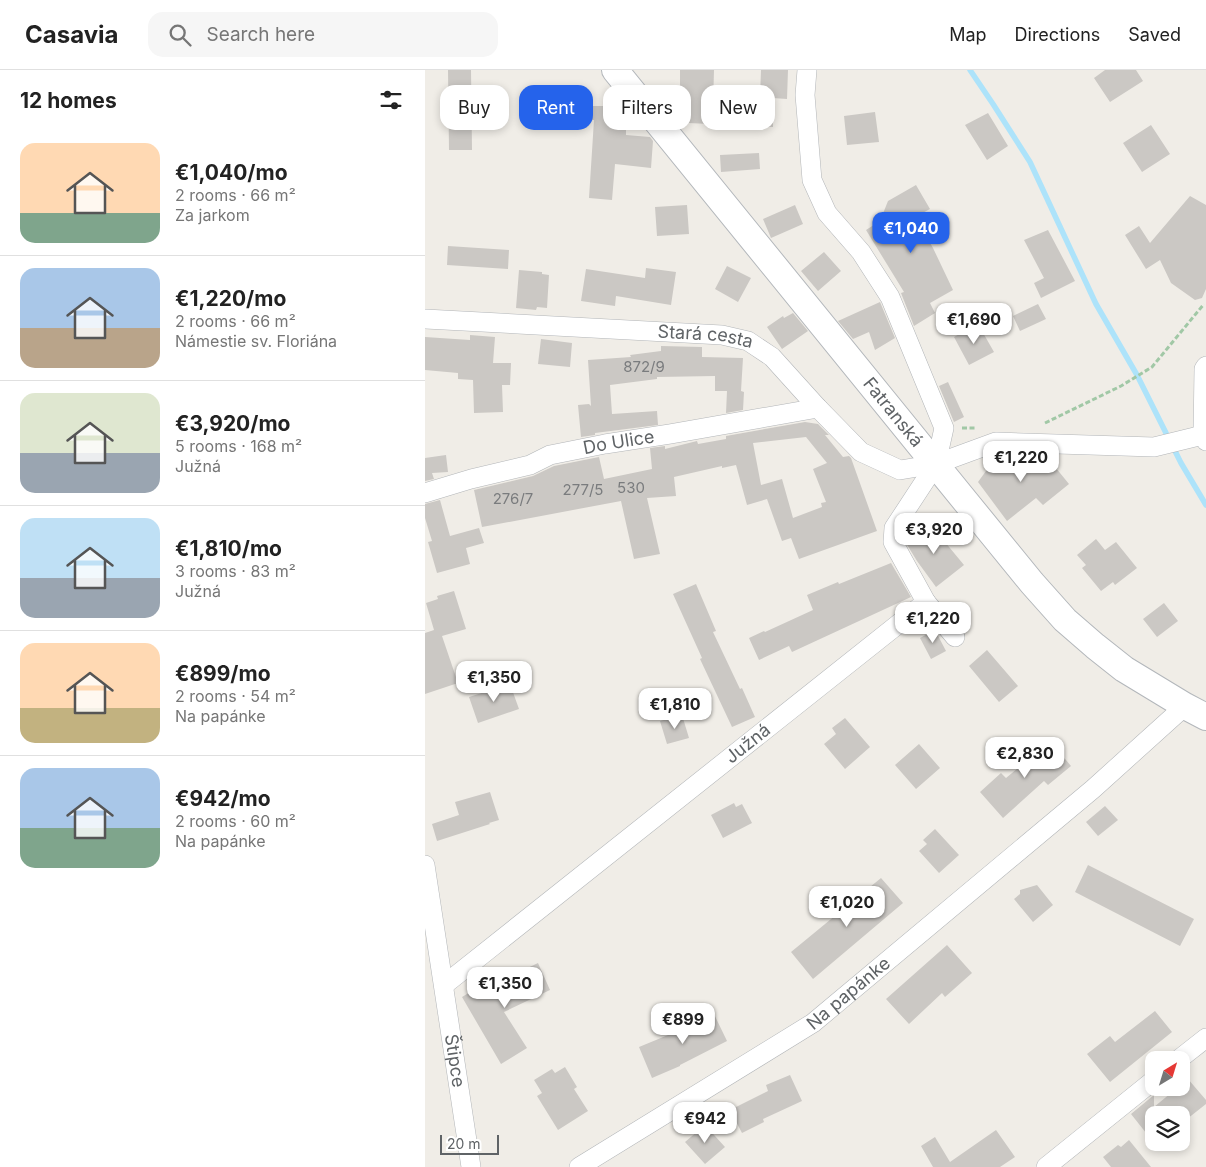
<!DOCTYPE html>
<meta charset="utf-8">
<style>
body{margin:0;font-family:Inter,sans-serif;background:#f6f6f6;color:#222;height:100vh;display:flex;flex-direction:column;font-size:19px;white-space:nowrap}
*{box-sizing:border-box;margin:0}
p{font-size:16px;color:#767676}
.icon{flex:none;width:28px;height:28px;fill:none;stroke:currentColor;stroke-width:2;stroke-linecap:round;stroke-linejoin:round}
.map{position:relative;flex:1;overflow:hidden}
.sheet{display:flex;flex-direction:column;background:#fff;width:425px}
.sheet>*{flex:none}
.top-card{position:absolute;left:15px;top:15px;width:475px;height:45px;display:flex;gap:10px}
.needle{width:32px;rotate:38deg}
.tools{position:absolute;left:720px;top:981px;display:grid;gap:10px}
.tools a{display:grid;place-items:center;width:45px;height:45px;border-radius:10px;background:#fff;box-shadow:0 2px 8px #0003;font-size:25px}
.scale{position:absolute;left:15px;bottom:12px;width:59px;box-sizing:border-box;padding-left:5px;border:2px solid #5f6366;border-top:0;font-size:14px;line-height:18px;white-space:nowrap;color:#5f6366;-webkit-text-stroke:4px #fff;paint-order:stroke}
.price{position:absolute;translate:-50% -42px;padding:0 11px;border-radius:10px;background:#fff;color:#222;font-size:16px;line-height:32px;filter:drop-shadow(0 1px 2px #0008)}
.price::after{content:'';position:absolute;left:50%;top:30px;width:15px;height:11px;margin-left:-8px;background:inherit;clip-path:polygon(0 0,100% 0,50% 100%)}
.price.current{background:#2563eb;color:#fff}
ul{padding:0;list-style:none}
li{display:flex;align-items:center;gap:15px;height:125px;padding:0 20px}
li+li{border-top:1px solid #e0e0e0}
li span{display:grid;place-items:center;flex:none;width:140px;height:100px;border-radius:15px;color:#555}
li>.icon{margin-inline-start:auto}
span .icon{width:60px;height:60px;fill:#fffc;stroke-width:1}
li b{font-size:21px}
h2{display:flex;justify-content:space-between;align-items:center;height:60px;padding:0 20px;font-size:21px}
.pill{padding:0 18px;border-radius:15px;background:#fff;box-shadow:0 2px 8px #0003;font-size:18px;line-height:45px}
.pill.current{background:#2563eb;color:#fff}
header{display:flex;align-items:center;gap:30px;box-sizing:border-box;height:70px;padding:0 25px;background:#fff;border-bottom:1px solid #e0e0e0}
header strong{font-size:24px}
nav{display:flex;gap:28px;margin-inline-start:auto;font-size:18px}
.search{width:350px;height:45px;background:#f6f6f6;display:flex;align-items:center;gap:12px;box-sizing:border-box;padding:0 18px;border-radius:15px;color:#767676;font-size:19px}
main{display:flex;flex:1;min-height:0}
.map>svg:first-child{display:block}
</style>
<header>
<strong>Casavia</strong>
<div class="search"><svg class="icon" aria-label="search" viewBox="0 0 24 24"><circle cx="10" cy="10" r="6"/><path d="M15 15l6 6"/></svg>Search here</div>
<nav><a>Map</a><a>Directions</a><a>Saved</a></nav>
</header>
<main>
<section class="sheet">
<h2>12 homes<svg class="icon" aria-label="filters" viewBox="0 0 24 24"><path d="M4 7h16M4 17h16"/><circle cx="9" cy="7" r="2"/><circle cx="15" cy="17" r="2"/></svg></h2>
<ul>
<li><span style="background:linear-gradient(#ffd9b3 70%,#7fa58c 0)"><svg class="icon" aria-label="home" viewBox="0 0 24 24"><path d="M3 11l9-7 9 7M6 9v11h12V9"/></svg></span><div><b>€1,040/mo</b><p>2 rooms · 66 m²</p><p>Za jarkom</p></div></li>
<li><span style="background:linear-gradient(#a9c7e8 60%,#b9a48a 0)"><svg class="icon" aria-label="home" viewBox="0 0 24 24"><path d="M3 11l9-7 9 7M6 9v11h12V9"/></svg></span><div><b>€1,220/mo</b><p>2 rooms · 66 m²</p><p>Námestie sv. Floriána</p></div></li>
<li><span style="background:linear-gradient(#dfe7d0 60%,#9aa5b1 0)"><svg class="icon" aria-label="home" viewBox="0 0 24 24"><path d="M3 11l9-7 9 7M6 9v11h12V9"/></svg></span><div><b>€3,920/mo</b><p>5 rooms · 168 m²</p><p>Južná</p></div></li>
<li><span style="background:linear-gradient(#bfe0f5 60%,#9aa5b1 0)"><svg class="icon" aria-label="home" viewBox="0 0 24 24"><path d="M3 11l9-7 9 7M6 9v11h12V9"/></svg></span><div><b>€1,810/mo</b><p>3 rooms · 83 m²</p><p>Južná</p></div></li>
<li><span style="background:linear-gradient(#ffd9b3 65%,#c2b280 0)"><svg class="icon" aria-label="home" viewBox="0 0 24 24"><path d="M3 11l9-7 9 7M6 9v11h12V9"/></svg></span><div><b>€899/mo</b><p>2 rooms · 54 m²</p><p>Na papánke</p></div></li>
<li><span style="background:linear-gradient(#a9c7e8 60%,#7fa58c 0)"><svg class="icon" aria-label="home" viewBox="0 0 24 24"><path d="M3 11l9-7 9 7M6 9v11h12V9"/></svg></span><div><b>€942/mo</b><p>2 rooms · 60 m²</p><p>Na papánke</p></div></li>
</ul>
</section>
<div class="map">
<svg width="781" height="1097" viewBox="0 0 781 1097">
<rect width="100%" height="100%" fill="#f0ede7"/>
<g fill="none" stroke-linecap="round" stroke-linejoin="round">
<!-- stream -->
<path stroke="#ade3fa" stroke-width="5.5" d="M 545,0 L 568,34 L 605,92 L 671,234 L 712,305 L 756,393 L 781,435"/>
</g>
<!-- building -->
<path fill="#cbc8c4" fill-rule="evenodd" d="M 23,0 L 46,0 L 47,80 L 24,80 Z
M 255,0 L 289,0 L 288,36 L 348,38 L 348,57 L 263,53 L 265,25 L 255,25 Z
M 336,0 L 363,0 L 362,29 L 335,27 Z
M 680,0 L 711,0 L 718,11 L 685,32 L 669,8 Z
M 102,36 L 200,36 L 205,42 L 205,49 L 201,49 L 201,65 L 225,67 L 228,71 L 226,98 L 190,94 L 187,130 L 164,128 L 169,50 L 117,52 Z
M 450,42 L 454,72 L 422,75 L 419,46 Z
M 563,43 L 583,76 L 562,90 L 540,55 Z
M 726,55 L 745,84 L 717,102 L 698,73 Z
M 334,83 L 335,99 L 296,102 L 295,85 Z
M 491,115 L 505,139 L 490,147 L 508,178 L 528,220 L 505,233 L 510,243 L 489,256 L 476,223 L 479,222 L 441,160 L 455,151 L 463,131 Z
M 765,126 L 781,135 L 781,219 L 777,228 L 770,230 L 746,213 L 735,190 L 721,199 L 700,165 L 714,156 L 725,173 Z
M 262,135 L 264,164 L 232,166 L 230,137 Z
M 370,135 L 378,154 L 346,168 L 338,149 Z
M 623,160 L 650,211 L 616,228 L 609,213 L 619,208 L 599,170 Z
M 23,176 L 84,180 L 83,199 L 22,195 Z
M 399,182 L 416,201 L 393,221 L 376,201 Z
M 302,196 L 326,208 L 313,232 L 290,219 Z
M 221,198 L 251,202 L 246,235 L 191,226 L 190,236 L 156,231 L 161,199 L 220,208 Z
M 94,200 L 117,202 L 117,204 L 124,205 L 122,238 L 112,237 L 111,240 L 91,238 Z
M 455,232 L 470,268 L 450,280 L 444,262 L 428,269 L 413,251 Z
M 613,234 L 621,249 L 595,261 L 588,246 Z
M 368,243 L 383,261 L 357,279 L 342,257 L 358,246 L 359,248 Z
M 553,254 L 569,282 L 544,295 L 529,267 Z
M 45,265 L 70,267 L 68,293 L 86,293 L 85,315 L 77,315 L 78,342 L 49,343 L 48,310 L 33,309 L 33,303 L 0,300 L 0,267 L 45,270 Z
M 116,269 L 147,273 L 145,297 L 113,294 Z
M 236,276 L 277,277 L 277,287 L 318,288 L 316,321 L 319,322 L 318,340 L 301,343 L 302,321 L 290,321 L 290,306 L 232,307 L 232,309 L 185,315 L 187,344 L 232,341 L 233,355 L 170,363 L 170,365 L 156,367 L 153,335 L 164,334 L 166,336 L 163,290 L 206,287 L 205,285 L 236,281 Z
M 523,312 L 539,347 L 529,352 L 514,316 Z
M 380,352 L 393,354 L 404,365 L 400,365 L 418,387 L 424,386 L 426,388 L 452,461 L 374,489 L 366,468 L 357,471 L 342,429 L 322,435 L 311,395 L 297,398 L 297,396 L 249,407 L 251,426 L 222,428 L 235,484 L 209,489 L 196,431 L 57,457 L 49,420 L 108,406 L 129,396 L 174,387 L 179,409 L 227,399 L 225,378 L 240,376 L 240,379 L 272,371 L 273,374 L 301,369 L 301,366 ZM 381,367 L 402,393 L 388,399 L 401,432 L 396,433 L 397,437 L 368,448 L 357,409 L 336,415 L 328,373 Z
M 21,385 L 23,402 L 7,403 L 9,409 L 0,411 L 0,388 Z
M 594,386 L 620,387 L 626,392 L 644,414 L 618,435 L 611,428 L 582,451 L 553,412 L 569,390 L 574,395 L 585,388 Z
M 15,430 L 25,466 L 54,458 L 59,473 L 41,478 L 45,494 L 12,503 L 3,472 L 7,471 L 0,448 L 0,434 Z
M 505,454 L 539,495 L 511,517 L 492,491 L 481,473 Z
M 671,469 L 680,480 L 691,472 L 712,498 L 690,515 L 688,512 L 676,521 L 657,498 L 661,495 L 652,485 Z
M 466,493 L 486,527 L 367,582 L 364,576 L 334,590 L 324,568 L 339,561 L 340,562 L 388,540 L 382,525 L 413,512 L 414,514 Z
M 271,514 L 291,561 L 288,562 L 315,619 L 317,618 L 330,647 L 307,657 L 275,589 L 277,588 L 248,524 Z
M 29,521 L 41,559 L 17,566 L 33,613 L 0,624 L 0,563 L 9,560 L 1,533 L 13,529 L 12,526 Z
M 739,533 L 753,551 L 732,567 L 718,549 Z
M 510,560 L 521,581 L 506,589 L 495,568 Z
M 562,580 L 593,616 L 574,632 L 544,596 Z
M 85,614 L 94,639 L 53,653 L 44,627 Z
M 257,645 L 264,668 L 242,674 L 235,651 Z
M 420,648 L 445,677 L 420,699 L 399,674 L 411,664 L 407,658 Z
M 625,671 L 646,696 L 623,715 L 619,711 L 578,748 L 555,722 L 576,703 L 581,708 Z
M 494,674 L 515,698 L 491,719 L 470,695 Z
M 65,722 L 74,750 L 64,753 L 65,754 L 12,771 L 7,754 L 34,745 L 30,732 Z
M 309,733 L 311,737 L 317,734 L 327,753 L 298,768 L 286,745 Z
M 680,736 L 693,750 L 673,766 L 661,752 Z
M 510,759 L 534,785 L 514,803 L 494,781 L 502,774 L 498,770 Z
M 663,795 L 769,849 L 755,876 L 650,822 Z
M 456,808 L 478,833 L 388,909 L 366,882 Z
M 612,815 L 628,835 L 608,852 L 589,829 L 595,824 L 595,820 Z
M 522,875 L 547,903 L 520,927 L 517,923 L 484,954 L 461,929 Z
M 113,893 L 125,920 L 79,942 L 102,978 L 76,994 L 37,927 L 62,912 L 65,916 Z
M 287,940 L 302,971 L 255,995 L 255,996 L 227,1008 L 214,977 L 265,956 L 263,952 Z
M 730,941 L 747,962 L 685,1012 L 662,984 L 685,966 L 690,972 Z
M 140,997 L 152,1017 L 149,1019 L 163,1041 L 133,1060 L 112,1026 L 117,1023 L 109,1010 L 127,999 L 130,1003 Z
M 365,1005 L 377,1031 L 338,1049 L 339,1052 L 317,1063 L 305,1040 L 343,1021 L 341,1015 Z
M 763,1009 L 781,1030 L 781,1034 L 762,1049 L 759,1045 L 729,1045 L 729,1073 L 706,1044 L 729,1025 L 729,1037 L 752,1018 L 756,1018 L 756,1014 Z
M 280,1055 L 300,1077 L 280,1094 L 260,1072 Z
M 571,1060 L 590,1087 L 575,1097 L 508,1097 L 496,1076 L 510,1067 L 525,1092 Z
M 704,1070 L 726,1097 L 686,1097 L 678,1087 L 693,1075 L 696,1077 Z"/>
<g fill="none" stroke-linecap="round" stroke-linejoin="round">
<defs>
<g id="street">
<path id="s1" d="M 0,249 L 297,265 L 323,271 L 347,287 L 393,338 L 436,382 L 475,400 L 511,394 L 571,372 L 729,377 L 778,365"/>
<path d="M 781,296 L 779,299 L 778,365 L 781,371"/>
<path id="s2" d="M 0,423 L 46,409 L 105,395 L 125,385 L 180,374 L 245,364 L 393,338"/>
<path d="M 501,532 L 530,567"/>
<path id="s3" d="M 0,795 L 46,1097"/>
<path id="s4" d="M 19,915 L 501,532 L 468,472 L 469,458 L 511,394 L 519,358 L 465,227 L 436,182 L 402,143 L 387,110 L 380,25 L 382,0"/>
<path d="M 753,990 L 781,968"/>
<path id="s5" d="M 154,1097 L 388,953 L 668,719 L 760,636"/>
<path d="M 621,1097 L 729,1010"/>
</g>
<g id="secondary">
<path id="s6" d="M 190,0 L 541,432 L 607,513 L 640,550 L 670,576 L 699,599 L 760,636 L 781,647"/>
</g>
</defs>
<!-- street casing -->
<use href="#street" stroke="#b2b5b8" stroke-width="20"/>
<!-- secondary casing -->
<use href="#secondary" stroke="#b3b7bb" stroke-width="28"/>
<!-- path -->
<path stroke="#a1c8a6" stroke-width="3" stroke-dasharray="5 2.5" stroke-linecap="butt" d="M 620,353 L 696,316 L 727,297 L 779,234
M 537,358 L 551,358"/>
<!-- street -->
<use href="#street" stroke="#fff" stroke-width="19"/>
<!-- secondary -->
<use href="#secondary" stroke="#fff" stroke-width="26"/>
</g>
<g text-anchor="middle" stroke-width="4" stroke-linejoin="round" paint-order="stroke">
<!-- number labels -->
<g font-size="15" fill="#7a7c7e">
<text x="219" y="302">872/9</text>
<text x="206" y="423">530</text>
<text x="158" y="425">277/5</text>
<text x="88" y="434">276/7</text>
</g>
<!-- street labels -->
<g font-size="18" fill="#5f6366" stroke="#fff">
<text dy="6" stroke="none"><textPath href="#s1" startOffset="281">Stará cesta</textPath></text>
<text dy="6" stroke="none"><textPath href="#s6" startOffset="441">Fatranská</textPath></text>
<text dy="6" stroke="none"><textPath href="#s2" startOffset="201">Do Ulice</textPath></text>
<text dy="6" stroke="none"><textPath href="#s4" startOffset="388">Južná</textPath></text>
<text dy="6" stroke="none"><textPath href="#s5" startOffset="321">Na papánke</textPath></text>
<text dy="6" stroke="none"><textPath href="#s3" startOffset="198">Štipce</textPath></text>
</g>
</g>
</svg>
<div class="tools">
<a><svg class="needle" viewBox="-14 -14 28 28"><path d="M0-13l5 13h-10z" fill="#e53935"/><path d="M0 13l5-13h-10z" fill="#767676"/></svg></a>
<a><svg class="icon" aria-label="layers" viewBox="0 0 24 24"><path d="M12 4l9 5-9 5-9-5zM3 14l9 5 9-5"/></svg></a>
</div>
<div class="scale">20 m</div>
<b class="price current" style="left:486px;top:184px">€1,040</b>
<b class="price" style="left:549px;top:275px">€1,690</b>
<b class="price" style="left:596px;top:413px">€1,220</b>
<b class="price" style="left:509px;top:485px">€3,920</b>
<b class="price" style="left:508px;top:574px">€1,220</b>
<b class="price" style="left:69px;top:633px">€1,350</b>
<b class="price" style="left:250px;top:660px">€1,810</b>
<b class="price" style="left:600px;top:709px">€2,830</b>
<b class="price" style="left:422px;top:858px">€1,020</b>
<b class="price" style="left:80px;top:939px">€1,350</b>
<b class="price" style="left:258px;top:975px">€899</b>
<b class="price" style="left:280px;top:1074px">€942</b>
<div class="top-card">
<a class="pill">Buy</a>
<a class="pill current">Rent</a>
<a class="pill">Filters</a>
<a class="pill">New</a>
</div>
</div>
</main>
